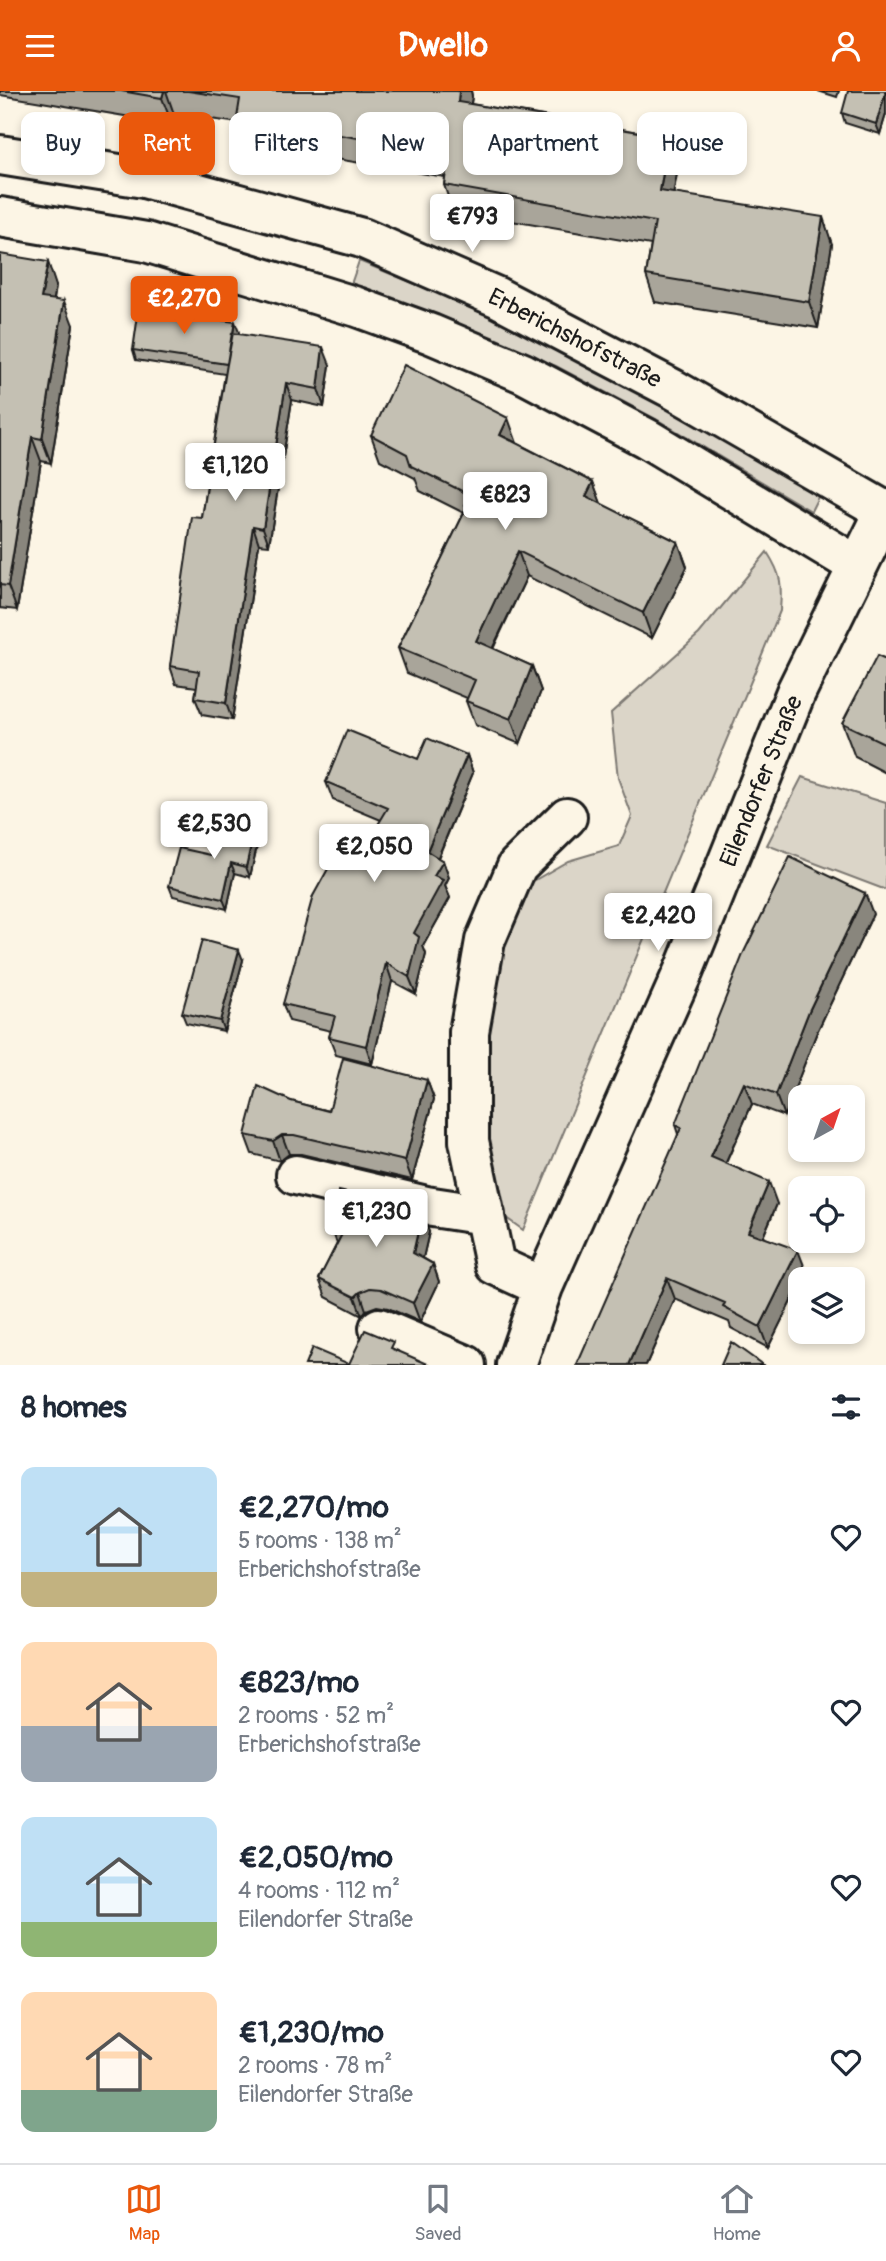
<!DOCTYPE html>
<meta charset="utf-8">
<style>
body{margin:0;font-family:Pangolin,sans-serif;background:#f6f6f7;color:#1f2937;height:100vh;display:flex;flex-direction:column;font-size:26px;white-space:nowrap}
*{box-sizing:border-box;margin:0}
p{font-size:23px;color:#747a83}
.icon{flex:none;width:38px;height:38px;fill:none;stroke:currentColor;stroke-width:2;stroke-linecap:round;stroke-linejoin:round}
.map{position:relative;height:1274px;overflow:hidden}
.panel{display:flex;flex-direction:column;background:#fff;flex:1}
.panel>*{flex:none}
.hud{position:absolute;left:21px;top:21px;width:845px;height:63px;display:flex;gap:14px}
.needle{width:46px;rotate:40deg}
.buttons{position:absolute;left:788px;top:994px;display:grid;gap:14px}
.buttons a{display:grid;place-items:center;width:77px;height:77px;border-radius:14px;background:#fff;box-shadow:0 4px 10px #0003;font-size:35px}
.price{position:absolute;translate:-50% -60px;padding:0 16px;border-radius:7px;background:#fff;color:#222;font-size:23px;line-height:46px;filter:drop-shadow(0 2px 4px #0008)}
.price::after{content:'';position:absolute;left:50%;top:42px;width:21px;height:16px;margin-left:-10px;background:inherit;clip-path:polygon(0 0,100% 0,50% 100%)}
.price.selected{background:#ea580c;color:#fff}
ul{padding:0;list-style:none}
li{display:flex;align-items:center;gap:21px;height:175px;padding:0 21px}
li span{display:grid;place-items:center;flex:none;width:196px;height:140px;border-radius:14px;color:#555}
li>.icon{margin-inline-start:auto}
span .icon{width:84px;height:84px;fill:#fffc;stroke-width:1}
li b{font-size:30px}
h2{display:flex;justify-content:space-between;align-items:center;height:84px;padding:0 21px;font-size:30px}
.pill{padding:0 24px;border-radius:14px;background:#fff;box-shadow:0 4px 10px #0003;font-size:24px;line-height:63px}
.pill.selected{background:#ea580c;color:#fff}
header{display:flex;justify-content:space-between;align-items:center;height:91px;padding:0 21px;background:#ea580c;color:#fff;font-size:32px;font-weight:700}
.menu{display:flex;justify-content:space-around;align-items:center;height:98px;border-top:2px solid #e0e1e3;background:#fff;font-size:19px;color:#747a83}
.menu a{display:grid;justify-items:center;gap:4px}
.menu .selected{color:#ea580c}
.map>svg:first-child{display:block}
</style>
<header><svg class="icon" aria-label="menu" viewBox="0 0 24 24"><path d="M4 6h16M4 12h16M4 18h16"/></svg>Dwello<svg class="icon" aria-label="person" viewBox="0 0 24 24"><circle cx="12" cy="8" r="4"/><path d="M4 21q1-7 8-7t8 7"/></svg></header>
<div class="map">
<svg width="886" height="1274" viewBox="0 0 886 1274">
<rect width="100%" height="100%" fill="#fcf5e5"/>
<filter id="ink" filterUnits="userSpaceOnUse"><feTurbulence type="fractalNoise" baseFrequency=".0143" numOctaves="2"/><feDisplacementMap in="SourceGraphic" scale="14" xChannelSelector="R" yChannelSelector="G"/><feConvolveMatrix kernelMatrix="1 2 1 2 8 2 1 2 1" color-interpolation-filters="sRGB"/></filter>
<g filter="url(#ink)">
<!-- green -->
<path fill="#dbd5c8" stroke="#7c7872" stroke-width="2" d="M 359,170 L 477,218 L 565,259 L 819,404 L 811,420 L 658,329 L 556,275 L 349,199 Z
M 767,461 C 782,484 782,494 780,520 L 523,1139 L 498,1121 L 483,1047 L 489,909 L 508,835 L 530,792 L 568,770 L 619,755 L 632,725 L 618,687 L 611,622 L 699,543 Z
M 802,686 L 886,712 L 886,799 L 767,754 Z"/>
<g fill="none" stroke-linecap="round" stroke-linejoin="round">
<defs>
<path id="minor" d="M 0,64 L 144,87 L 362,147 L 497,206 L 673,298 L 885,420
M 0,126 L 146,151 L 357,216 L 431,243 L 523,282 L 646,347 L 858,475
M 296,1084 L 426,1115 L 485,1124
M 543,1196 L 495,1174 L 469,1050 L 469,941 L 485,850 L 517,775 L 567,726
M 379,1237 L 466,1274
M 516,1274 L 543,1196 L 684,879 L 796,601 L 886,418"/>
</defs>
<!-- minor casing -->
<use href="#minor" stroke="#1c1c1c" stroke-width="44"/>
<!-- minor -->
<use href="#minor" stroke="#fcf5e5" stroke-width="38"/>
</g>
<!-- wall -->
<path fill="#a9a59a" stroke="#1c1c1c" stroke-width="2" d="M 0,0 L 471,0 L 472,5 L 471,13 L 669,46 L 679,72 L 673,102 L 832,153 L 818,237 L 655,211 L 646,184 L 651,154 L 453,120 L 444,94 L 445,86 L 246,53 L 239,32 L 174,23 L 172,33 L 0,4 Z
M 818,0 L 839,0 L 837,6 Z
M 886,0 L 886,23 L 880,43 L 845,32 L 842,22 Z
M 0,163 L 56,195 L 54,209 L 73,234 L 51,372 L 41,370 L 17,519 L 0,517 Z
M 235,231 L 238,243 L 330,274 L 324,316 L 292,309 L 269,454 L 259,453 L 232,629 L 202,624 L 195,607 L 197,596 L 176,593 L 170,575 L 202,427 L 225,283 L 136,269 L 133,259 Z
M 371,344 L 517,352 L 593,391 L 601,413 L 678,451 L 687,476 L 652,547 L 527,485 L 493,558 L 532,575 L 541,600 L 520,653 L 475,634 L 466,610 L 467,607 L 407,582 L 398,557 L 464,422 L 420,400 L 415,387 L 380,369 Z
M 886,569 L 886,682 L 855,666 L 842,632 Z
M 467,664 L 473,682 L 438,767 L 443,770 L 449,787 L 445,795 L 450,807 L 423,855 L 426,863 L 416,903 L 392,890 L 372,973 L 336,964 L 329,946 L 331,940 L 289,930 L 283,913 L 352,777 L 381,729 L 333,709 L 326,691 L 418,668 Z
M 255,736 L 259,746 L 250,786 L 235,782 L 227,818 L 173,805 L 169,795 L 211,764 Z
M 873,823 L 817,941 L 784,1025 L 752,1013 L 726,1072 L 777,1113 L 763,1146 L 806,1180 L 800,1188 L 800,1192 L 768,1257 L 731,1237 L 729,1231 L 675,1208 L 646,1274 L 678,1043 L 675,1034 Z
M 243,869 L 224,940 L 186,932 L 182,922 Z
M 427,989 L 434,1008 L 412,1089 L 301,1063 L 289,1063 L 280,1070 L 252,1063 L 245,1044 L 291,1010 L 329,1020 Z
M 393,1113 L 395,1116 L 422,1123 L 429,1141 L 423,1167 L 433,1173 L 439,1191 L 420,1231 L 388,1217 L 377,1215 L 366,1219 L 362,1225 L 326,1206 L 319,1188 L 337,1153 L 331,1135 Z"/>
<!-- shaded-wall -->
<path fill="#89867d" stroke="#1c1c1c" stroke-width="2" d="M 164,0 L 166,0 L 174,23 L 172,33 L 162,7 Z
M 459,0 L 471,0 L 472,5 L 467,37 L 458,11 Z
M 886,1 L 886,23 L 880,43 L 876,33 Z
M 669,46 L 679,72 L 669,126 L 660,100 Z
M 823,126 L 832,153 L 818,237 L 809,211 Z
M 48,171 L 56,195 L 50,231 L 41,207 Z
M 64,210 L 73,234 L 51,372 L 42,348 Z
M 235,231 L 239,241 L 231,283 L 228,273 Z
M 323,256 L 330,274 L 324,316 L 318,298 Z
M 286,292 L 292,309 L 269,454 L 263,437 Z
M 508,327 L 517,352 L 500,344 Z
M 32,346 L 41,370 L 17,519 L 8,495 Z
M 593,391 L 602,415 L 586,405 Z
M 253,435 L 259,453 L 232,629 L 226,612 Z
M 678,451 L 687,476 L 652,547 L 643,522 Z
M 518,460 L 527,485 L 484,575 L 476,550 Z
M 532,575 L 541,600 L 520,653 L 511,628 Z
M 467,664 L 473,682 L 433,778 L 427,760 Z
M 255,736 L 259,746 L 250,786 L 246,776 Z
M 443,770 L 449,787 L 445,795 L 450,807 L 423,855 L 426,863 L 416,903 L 409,886 L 414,842 L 434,785 Z
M 231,772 L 235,782 L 227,818 L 223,808 Z
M 865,802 L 873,823 L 817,941 L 784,1025 L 776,1004 L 809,920 Z
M 239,859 L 243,869 L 224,940 L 220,930 Z
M 386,872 L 392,890 L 372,973 L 366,955 Z
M 427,989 L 434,1008 L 412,1089 L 405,1070 Z
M 744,992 L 752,1013 L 719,1087 L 711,1066 Z
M 282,1044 L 289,1063 L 280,1070 L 273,1050 Z
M 769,1091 L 777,1113 L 756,1162 L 748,1141 Z
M 422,1123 L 429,1141 L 420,1180 L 413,1162 Z
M 798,1159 L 806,1180 L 802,1188 L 800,1188 L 800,1192 L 768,1257 L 760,1236 Z
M 433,1173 L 439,1191 L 420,1231 L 413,1212 Z
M 667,1187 L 675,1208 L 646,1274 L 629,1274 Z
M 360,1201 L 366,1219 L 362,1225 L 355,1206 Z"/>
<!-- building -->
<path fill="#c4c0b3" stroke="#1c1c1c" stroke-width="2" d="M 121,0 L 164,0 L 162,7 Z
M 188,0 L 459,0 L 458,11 L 669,46 L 660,100 L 823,126 L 809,211 L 646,184 L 655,131 L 444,94 L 449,62 L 237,27 L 240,8 Z
M 848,0 L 886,0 L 876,33 L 842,22 Z
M 0,163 L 48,171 L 41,207 L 64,210 L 42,348 L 32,346 L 8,495 L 0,494 Z
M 139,217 L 235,231 L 227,273 L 133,259 Z
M 232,242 L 323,256 L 318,298 L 286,292 L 263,437 L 253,435 L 226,612 L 195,607 L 199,580 L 170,575 L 192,426 L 202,427 Z
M 404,274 L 508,327 L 500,344 L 593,391 L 586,405 L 678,451 L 643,522 L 518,460 L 476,550 L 532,575 L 511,628 L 466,610 L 475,589 L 398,557 L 467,416 L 465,414 L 470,404 L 411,375 L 407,363 L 371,344 Z
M 877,565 L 886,569 L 886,653 L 842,632 Z
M 347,639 L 418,668 L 427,647 L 467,664 L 427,760 L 443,770 L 434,785 L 443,789 L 414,842 L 419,846 L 409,886 L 386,872 L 366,955 L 329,946 L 335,925 L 283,913 L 313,805 L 334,767 L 352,777 L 388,717 L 326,691 Z
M 220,727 L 255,736 L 246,776 L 231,772 L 223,808 L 169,795 L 179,757 L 211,764 Z
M 790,766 L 865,802 L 809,920 L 776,1004 L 744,992 L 711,1066 L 769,1091 L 748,1141 L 798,1159 L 760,1236 L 723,1216 L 725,1212 L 667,1187 L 629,1274 L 577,1274 L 681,1037 L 675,1034 L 744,861 Z
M 202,849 L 239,859 L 220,930 L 182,922 Z
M 343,967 L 427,989 L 405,1070 L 294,1044 L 282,1044 L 273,1050 L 245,1044 L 258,995 L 291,1010 L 329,1020 Z
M 339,1100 L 393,1113 L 393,1116 L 422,1123 L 413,1162 L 433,1173 L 413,1212 L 381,1198 L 370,1197 L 360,1201 L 355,1206 L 319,1188 L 344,1139 L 331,1135 Z
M 365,1239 L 394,1251 L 391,1257 L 430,1274 L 305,1274 L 312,1257 L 349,1273 Z
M 731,1251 L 763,1274 L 721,1274 Z"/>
</g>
<g text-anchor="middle" stroke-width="6" stroke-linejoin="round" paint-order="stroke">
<!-- street labels -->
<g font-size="24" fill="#1c1c1c" stroke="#fcf5e5">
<text transform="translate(575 247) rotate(27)" y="8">Erberichshofstraße</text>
<text transform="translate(761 690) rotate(-68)" y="8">Eilendorfer Straße</text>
</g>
</g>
</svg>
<div class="buttons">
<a><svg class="needle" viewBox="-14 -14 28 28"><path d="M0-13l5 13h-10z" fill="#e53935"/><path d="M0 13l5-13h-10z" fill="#747a83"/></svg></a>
<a><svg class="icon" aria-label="locate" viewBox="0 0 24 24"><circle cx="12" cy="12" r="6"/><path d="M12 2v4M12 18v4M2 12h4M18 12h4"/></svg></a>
<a><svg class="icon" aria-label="layers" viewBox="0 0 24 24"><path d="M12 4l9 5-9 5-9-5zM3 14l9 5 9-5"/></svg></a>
</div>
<b class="price" style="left:472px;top:163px">€793</b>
<b class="price selected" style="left:184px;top:245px">€2,270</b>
<b class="price" style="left:235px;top:412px">€1,120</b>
<b class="price" style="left:505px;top:441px">€823</b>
<b class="price" style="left:214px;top:770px">€2,530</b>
<b class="price" style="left:374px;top:793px">€2,050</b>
<b class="price" style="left:658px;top:862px">€2,420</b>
<b class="price" style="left:376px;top:1158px">€1,230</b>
<div class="hud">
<a class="pill">Buy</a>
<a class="pill selected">Rent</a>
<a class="pill">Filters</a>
<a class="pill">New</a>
<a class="pill">Apartment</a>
<a class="pill">House</a>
</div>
</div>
<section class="panel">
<h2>8 homes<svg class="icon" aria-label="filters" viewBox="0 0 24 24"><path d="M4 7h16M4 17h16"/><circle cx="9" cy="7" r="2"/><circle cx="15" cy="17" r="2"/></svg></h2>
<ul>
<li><span style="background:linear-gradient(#bfe0f5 75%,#c2b280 0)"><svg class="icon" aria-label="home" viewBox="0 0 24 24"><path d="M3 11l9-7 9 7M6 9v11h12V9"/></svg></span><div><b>€2,270/mo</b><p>5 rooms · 138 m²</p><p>Erberichshofstraße</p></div><svg class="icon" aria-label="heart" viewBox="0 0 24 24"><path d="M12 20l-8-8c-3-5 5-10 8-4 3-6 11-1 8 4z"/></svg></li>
<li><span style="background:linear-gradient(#ffd9b3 60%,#9aa5b1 0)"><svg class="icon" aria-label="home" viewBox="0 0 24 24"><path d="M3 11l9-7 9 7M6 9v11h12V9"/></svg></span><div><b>€823/mo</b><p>2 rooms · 52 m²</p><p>Erberichshofstraße</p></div><svg class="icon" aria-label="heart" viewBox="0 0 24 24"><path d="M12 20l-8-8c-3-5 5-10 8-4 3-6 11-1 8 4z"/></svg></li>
<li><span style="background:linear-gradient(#bfe0f5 75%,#8fb573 0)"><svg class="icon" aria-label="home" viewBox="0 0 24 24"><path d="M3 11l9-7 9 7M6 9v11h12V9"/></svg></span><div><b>€2,050/mo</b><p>4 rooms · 112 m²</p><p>Eilendorfer Straße</p></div><svg class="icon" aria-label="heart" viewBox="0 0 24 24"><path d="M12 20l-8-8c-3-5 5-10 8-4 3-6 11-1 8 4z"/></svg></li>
<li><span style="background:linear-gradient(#ffd9b3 70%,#7fa58c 0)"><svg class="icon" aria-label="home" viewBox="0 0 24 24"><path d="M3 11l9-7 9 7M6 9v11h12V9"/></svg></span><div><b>€1,230/mo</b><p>2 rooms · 78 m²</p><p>Eilendorfer Straße</p></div><svg class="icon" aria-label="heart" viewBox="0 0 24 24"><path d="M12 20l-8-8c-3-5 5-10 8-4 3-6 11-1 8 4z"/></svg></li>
</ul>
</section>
<nav class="menu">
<a class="selected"><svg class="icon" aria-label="map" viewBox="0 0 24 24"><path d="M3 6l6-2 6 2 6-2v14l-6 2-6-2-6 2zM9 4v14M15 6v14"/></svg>Map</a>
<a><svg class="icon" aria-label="saved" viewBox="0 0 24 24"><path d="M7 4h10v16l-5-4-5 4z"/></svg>Saved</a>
<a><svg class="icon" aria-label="home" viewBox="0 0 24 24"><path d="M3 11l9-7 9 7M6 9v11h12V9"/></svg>Home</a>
</nav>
